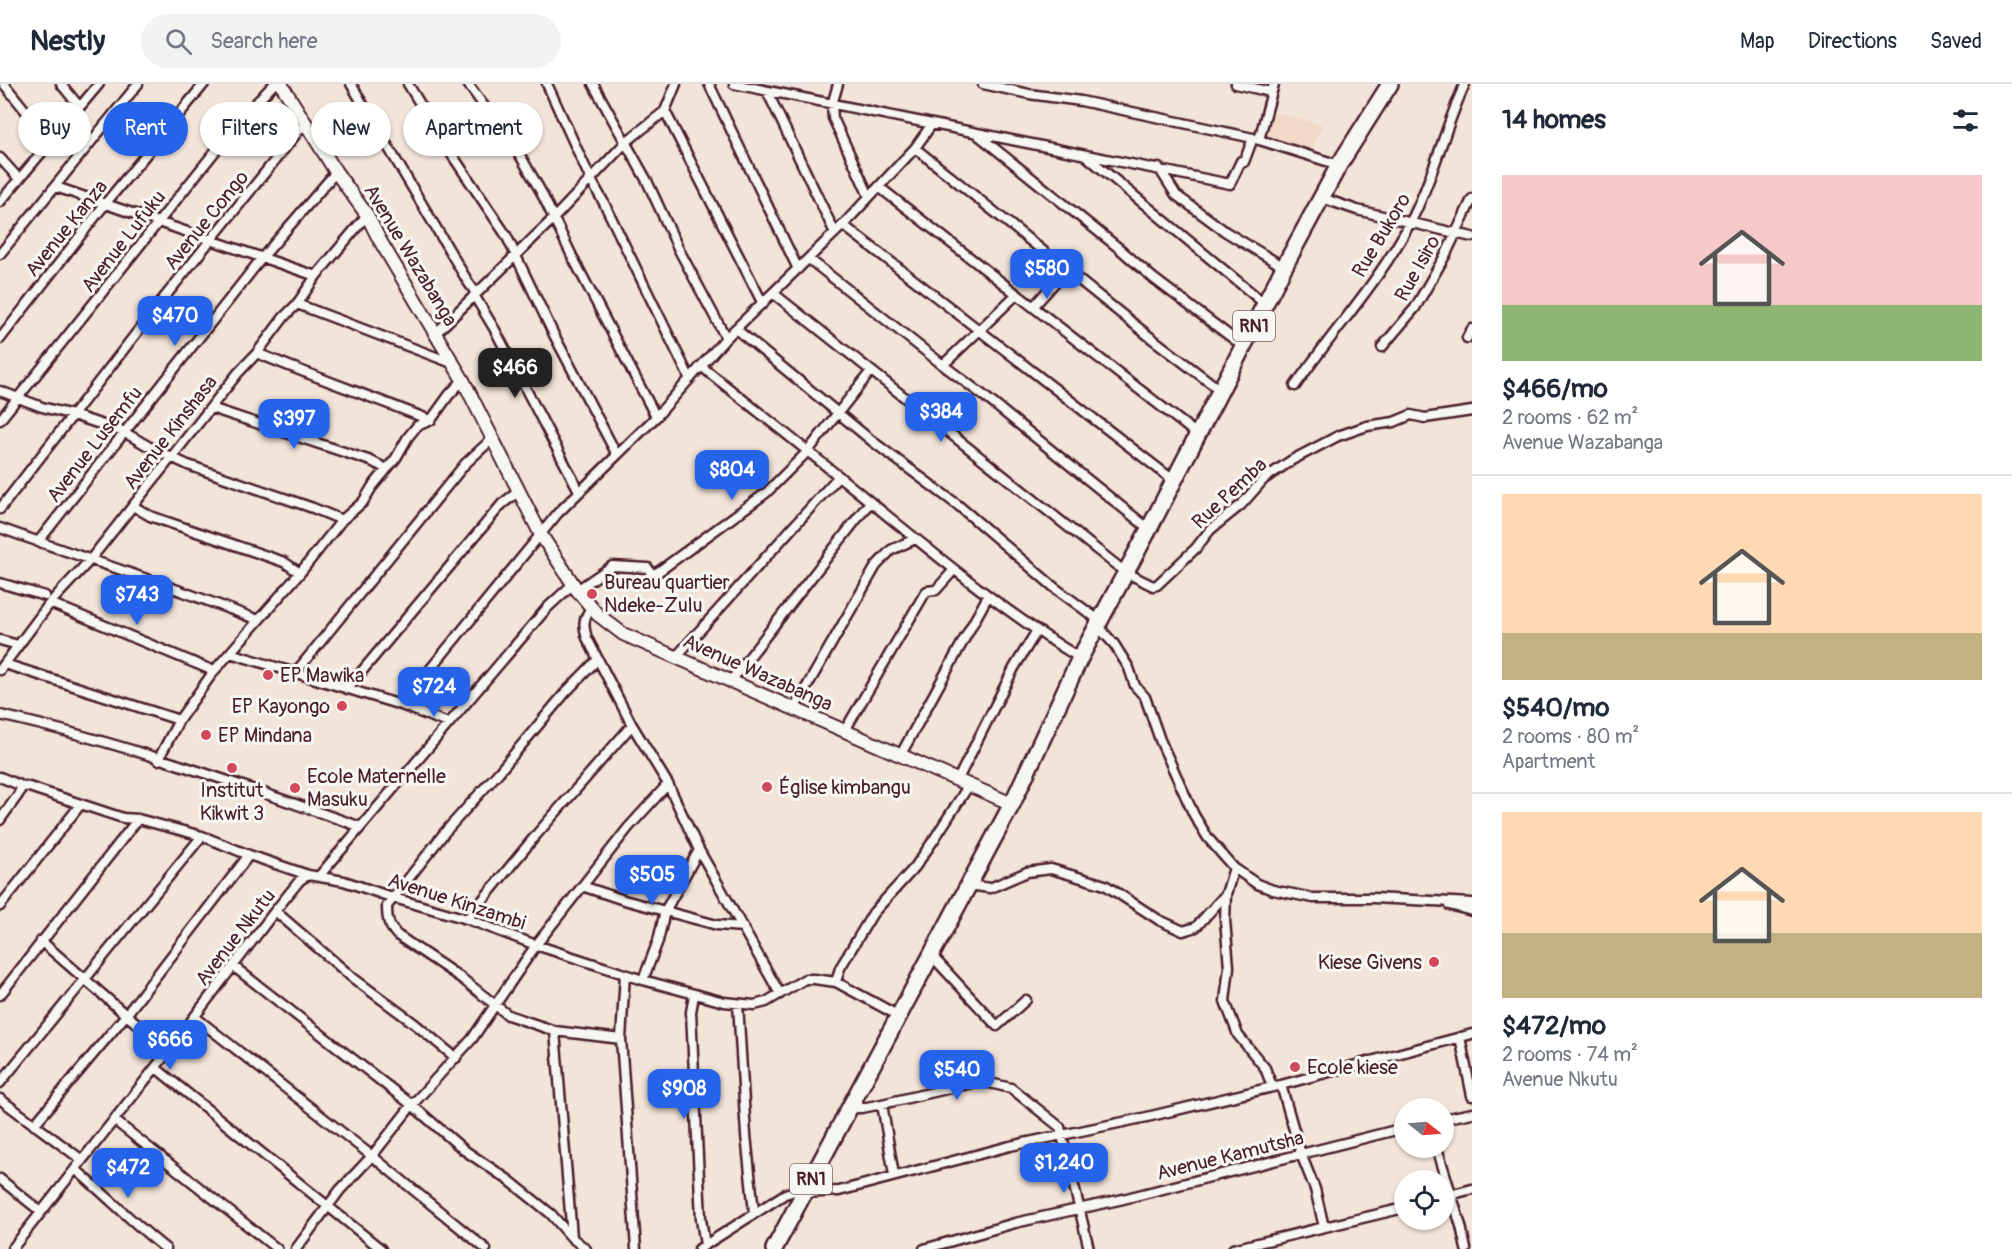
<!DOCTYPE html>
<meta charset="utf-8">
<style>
body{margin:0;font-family:Pangolin,sans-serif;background:#f2f2f3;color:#1f2937;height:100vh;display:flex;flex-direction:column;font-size:22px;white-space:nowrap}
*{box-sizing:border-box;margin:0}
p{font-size:20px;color:#747a83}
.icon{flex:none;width:33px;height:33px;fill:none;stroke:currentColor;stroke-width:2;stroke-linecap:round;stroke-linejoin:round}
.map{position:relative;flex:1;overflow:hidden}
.panel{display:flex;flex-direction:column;background:#fff;width:540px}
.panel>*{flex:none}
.banner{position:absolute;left:18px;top:18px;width:570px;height:54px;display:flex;gap:12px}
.needle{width:39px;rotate:107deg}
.fabs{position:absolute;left:1394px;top:1014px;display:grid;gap:12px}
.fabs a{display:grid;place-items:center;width:60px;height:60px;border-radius:50%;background:#fff;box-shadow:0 2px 4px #0004;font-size:30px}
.price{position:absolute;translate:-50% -51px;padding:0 14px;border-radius:12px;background:#2563eb;color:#fff;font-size:20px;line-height:39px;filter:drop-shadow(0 2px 3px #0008)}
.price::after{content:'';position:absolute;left:50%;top:36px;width:18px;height:14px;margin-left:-9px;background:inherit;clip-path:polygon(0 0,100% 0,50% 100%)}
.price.current{background:#222;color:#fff}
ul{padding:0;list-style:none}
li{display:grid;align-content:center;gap:12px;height:318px;padding:0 30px}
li+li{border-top:2px solid #e0e1e3}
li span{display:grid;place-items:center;height:186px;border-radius:0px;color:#555}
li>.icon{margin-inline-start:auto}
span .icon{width:108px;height:108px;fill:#fffc;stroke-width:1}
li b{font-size:26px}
h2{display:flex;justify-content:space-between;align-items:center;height:72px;padding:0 30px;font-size:26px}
.chip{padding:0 21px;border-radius:27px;background:#fff;box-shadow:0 2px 4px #0004;font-size:21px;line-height:54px}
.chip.current{background:#2563eb;color:#fff}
header{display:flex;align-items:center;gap:36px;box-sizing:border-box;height:84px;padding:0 30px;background:#fff;border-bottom:2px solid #e0e1e3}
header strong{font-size:28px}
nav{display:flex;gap:33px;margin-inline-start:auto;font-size:21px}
.search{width:420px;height:54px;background:#f2f2f3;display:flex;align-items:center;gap:15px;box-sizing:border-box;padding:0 21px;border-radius:33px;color:#747a83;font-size:22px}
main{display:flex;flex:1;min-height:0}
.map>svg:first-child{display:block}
</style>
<header>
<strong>Nestly</strong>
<div class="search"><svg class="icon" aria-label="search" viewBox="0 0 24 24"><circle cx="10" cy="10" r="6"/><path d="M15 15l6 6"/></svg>Search here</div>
<nav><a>Map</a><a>Directions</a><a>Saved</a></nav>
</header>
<main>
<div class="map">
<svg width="1472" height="1165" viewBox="0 0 1472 1165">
<rect width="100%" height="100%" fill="#f3e4d9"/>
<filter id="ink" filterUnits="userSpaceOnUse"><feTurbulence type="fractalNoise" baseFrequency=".0167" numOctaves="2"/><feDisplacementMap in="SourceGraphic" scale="12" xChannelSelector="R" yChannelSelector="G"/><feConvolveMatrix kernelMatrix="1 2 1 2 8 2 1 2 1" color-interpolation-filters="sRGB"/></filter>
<g filter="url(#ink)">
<!-- built -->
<path fill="#f1d8c7" d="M 1274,28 L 1322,41 L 1311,65 L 1264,55 Z"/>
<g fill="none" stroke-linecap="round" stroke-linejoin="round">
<defs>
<path id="street" d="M 4,0 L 50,57
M 61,0 L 79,22
M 351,0 L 468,198 L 476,209
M 408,0 L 440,53 L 506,151 L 553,249 L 617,371
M 468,0 L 521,73 L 540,106 L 573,174 L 656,333
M 547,0 L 591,96 L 604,119 L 690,295
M 593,0 L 647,97 L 679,166 L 726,254
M 709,0 L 798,185
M 734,0 L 1230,100 L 1241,77 L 1244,78 L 1253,54
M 838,0 L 832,21 L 833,34 L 869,112
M 983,0 L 1029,10 L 1081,17 L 1253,54 L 1339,81
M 1236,0 L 1271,8
M 767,7 L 835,149
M 665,27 L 763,220
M 978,51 L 1120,165 L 1153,194 L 1243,262
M 1259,56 L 1274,0
M 915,64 L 1150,253 L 1220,306
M 1085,71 L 1265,220
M 0,74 L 19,95
M 1159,84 L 1176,111 L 1226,148 L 1284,183
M 56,103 L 316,192
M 879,103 L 1198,351
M 1322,114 L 1357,126 L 1472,153
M 0,118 L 99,0
M 843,141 L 1173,396
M 0,170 L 138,0
M 809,175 L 943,281 L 984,312 L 1149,445
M 773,209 L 1125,488 L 1153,502 L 1157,501 L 1196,464 L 1210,446 L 1241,421 L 1264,395 L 1292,376 L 1338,352 L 1367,342 L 1394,338 L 1411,331 L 1425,334 L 1472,327
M 474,211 L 495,246 L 579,407
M 297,220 L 452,279
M 1034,222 L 1067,185
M 736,245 L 872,357 L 959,422 L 1055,504 L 1100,537 L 1103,548 L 1114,560 L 1129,584 L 1135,602 L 1145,613 L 1160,656 L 1194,731 L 1208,754 L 1234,784 L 1257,800 L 1273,806 L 1313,814 L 1373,814 L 1472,819
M 436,249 L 554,134 L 626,58 L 665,27 L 676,0
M 1467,254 L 1472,245
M 0,255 L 105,120 L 204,0
M 1382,263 L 1415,224 L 1446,170 L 1472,115
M 257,269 C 314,293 372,313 430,336
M 943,281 L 1017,210
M 701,282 C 757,327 813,371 868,416 C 937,472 1004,528 1080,574
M 1295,302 C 1333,247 1380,197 1411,137 C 1434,93 1444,45 1465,0
M 0,307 L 42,323 L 73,331 L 124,348 L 148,362 L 188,381 L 313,424 L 342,436
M 211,324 L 371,377 L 387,385
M 0,336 L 241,35 L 274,0
M 133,422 L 150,432 L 284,478 L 300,489
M 0,425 L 155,225 L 305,39
M 0,444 C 86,475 173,502 258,536
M 38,458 L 261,175 L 336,88
M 0,499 L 45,512
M 577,506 L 612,482 L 648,484 L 651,490 L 658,488 L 766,409 L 808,367 L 871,287
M 50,519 L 214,587
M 592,523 C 583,534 583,541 587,554 L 632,641 L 668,700 L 699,766 L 780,910
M 0,556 L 18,561
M 230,569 L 401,621 L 448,639
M 675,574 L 839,392
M 598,575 L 565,609 L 499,688 L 445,748 L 387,822 C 387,835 388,841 397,851 L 461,894 L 508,931 L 555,947 L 621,955
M 5,580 L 179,636
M 0,586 L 50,519 L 90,476 L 238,289 L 257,269 L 284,233 L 297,220 L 316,192 L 367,131
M 296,588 L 465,380 L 492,355
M 730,598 L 870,418
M 347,605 L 502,420 L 519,407
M 401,621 L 558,429 L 656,333 L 726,254 L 843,141 L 915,64 L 932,40
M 794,625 L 876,482 L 891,466 L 915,455
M 0,631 C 121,658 244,702 361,743
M 844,648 L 925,509 L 927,507 L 936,506 L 953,487
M 900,672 L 988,512
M 158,676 L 179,636 L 214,587 L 300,489 L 342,436 L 363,418 L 372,403 L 396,374 L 408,353 L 417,342 L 431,336 L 449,311 L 463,296
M 0,693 L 22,702 L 29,703 L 123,734 L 138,735 L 202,752 L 249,771 L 308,791 L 344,797 L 394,814 L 467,835 L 536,861 L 643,896 L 724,918 L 754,921 L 766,918 L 805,895 L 814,895 L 836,898 L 899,932
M 957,697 L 1014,584 L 1036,548
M 0,736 L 18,711 L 22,702
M 1234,784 L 1226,810 L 1225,836 L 1229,883 L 1225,917 L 1238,951 L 1265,984 L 1272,1002
M 320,791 L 547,524 L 573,500
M 968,801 L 990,804 L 1027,788 L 1051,785 L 1105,801 L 1159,836 L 1183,847 L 1196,843 L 1226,810
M 582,802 L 624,816 L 717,841 L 743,843
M 1449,821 L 1472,827
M 0,822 L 81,720
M 275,827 L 353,894 L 415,940 L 456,974
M 467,835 L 537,750 L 632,641
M 41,857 L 126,931 L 170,965
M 931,871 L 997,942 L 1026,916
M 233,882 L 412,1021 L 464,1066 L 510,1097 L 551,1130 L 572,1154 L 586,1165
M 625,890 L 621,955 L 636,1165
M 643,896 L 658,857 L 665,827 L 699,766
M 836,898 L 840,884 L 873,829 L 915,783 L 933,757 L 969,701
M 0,911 L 138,735
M 694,911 L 691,928 L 701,1135 L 705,1161
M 738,920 L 746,1051 L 754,1128
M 195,933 L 372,1072 L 486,1165
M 555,947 L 572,1153
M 1460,953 L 1472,1012
M 156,984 L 381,1165
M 0,999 L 202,752
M 1281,1001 L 1301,1070 L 1315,1105 L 1324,1143
M 0,1015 L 82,1076
M 882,1020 L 894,1091
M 848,1024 L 862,1024 L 882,1020 L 981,997 L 1011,1004 L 1060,1043 L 1089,1165
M 1443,1035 L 1472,1029
M 114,1036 L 277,1165
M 34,1041 L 126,931 L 249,771
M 1437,1064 L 1461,1142 L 1466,1165
M 75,1085 C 106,1111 134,1140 166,1165
M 0,1095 L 40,1127
M 804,1109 L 839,1107 L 1010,1062 L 1147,1033 L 1281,1001 L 1472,950
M 1443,1113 L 1472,1105
M 12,1165 L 170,965 L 275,827 L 300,796 L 308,791
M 296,1165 L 340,1106 L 372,1072 L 412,1021 L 472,955 L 536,861 L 628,744 L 668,700
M 699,1165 L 785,1110 L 807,1103
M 924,1165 L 1015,1139 L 1119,1116 L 1404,1044
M 1233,1165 L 1404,1124"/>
<path id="secondary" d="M 281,0 L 336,88 L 367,131 L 379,155 L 463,296 L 541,451 L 577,506 L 597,530 L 623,550 L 1012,720"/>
<path id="highway" d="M 774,1165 L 1012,720 L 1080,574 L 1149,445 L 1284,183 L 1339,81 L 1390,0"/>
</defs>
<!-- street casing -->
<use href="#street" stroke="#4a1f2b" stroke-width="13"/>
<!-- secondary casing -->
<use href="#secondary" stroke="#4a1f2b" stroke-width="16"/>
<!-- highway casing -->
<use href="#highway" stroke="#4a1f2b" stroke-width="20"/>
<!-- street -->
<use href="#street" stroke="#f6f6f2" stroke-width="8"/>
<!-- secondary -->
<use href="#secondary" stroke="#f6f6f2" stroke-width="12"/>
<!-- highway -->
<use href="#highway" stroke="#f6f6f2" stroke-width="15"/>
</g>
</g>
<!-- markers -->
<g fill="#d1495b" stroke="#f6f6f2" stroke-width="2">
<circle cx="592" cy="510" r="6"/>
<circle cx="268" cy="591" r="6"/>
<circle cx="342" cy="622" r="6"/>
<circle cx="206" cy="651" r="6"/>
<circle cx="232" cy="684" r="6"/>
<circle cx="767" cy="703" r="6"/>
<circle cx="295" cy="704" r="6"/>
<circle cx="1434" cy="878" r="6"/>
<circle cx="1295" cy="983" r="6"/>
</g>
<g text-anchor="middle" stroke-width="6" stroke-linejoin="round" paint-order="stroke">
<!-- shield labels -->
<g fill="#f6f6f2" stroke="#7e6067" stroke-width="1.5">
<rect x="1233" y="227" width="42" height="30" rx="4.5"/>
<rect x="790" y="1080" width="42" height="30" rx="4.5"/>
</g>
<g font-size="18" font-weight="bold" fill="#4a1f2b">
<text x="1254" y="248">RN1</text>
<text x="811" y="1101">RN1</text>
</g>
<!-- street labels -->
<g font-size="20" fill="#4a1f2b" stroke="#f6f6f2">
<text transform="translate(206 136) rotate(-51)" y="7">Avenue Congo</text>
<text transform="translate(66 144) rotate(-51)" y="7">Avenue Kanza</text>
<text transform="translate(1381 151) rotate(-59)" y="7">Rue Bukoro</text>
<text transform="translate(123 157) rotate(-52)" y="7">Avenue Lufuku</text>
<text transform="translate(411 171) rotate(59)" y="7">Avenue Wazabanga</text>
<text transform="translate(1417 184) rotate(-61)" y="7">Rue Isiro</text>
<text transform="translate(170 348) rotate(-52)" y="7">Avenue Kinshasa</text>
<text transform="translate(94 360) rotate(-52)" y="7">Avenue Lusemfu</text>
<text transform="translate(1229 409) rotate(-43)" y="7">Rue Pemba</text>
<text transform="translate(758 588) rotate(24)" y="7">Avenue Wazabanga</text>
<text transform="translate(457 817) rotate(18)" y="7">Avenue Kinzambi</text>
<text transform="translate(235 853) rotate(-52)" y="7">Avenue Nkutu</text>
<text transform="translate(1230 1071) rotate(-14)" y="7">Avenue Kamutsha</text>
</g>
<!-- poi labels -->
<g font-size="20" fill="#4a1f2b" stroke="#f6f6f2" text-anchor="start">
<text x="604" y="505">Bureau quartier<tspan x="604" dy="23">Ndeke-Zulu</tspan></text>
<text x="280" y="598">EP Mawika</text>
<text x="330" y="629" text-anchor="end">EP Kayongo</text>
<text x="218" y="658">EP Mindana</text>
<text x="307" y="699">Ecole Maternelle<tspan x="307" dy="23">Masuku</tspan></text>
<text x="779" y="710">Église kimbangu</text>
<text x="232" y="713" text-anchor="middle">Institut<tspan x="232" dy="23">Kikwit 3</tspan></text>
<text x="1422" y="885" text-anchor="end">Kiese Givens</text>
<text x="1307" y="990">Ecole kiese</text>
</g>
</g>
</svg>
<div class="fabs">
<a><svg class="needle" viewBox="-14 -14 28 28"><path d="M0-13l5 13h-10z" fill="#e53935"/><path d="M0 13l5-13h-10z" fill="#747a83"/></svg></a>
<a><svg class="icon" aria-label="locate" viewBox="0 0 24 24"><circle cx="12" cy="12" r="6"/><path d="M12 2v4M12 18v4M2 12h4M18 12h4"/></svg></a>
</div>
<b class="price" style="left:1047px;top:216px">$580</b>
<b class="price" style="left:175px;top:263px">$470</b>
<b class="price current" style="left:515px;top:315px">$466</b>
<b class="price" style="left:941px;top:359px">$384</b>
<b class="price" style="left:294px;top:366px">$397</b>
<b class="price" style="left:732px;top:417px">$804</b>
<b class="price" style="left:137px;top:542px">$743</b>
<b class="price" style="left:434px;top:634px">$724</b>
<b class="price" style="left:652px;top:822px">$505</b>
<b class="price" style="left:170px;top:987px">$666</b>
<b class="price" style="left:957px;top:1017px">$540</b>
<b class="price" style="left:684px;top:1036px">$908</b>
<b class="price" style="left:1064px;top:1110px">$1,240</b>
<b class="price" style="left:128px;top:1115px">$472</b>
<div class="banner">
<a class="chip">Buy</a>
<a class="chip current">Rent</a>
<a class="chip">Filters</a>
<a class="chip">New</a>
<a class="chip">Apartment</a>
</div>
</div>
<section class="panel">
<h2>14 homes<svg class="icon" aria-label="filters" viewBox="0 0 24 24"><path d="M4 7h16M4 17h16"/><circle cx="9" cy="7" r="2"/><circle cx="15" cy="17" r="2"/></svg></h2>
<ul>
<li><span style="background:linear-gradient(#f6c9c9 70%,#8fb573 0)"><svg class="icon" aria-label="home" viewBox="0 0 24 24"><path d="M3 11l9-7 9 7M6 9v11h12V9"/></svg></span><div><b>$466/mo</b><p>2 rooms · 62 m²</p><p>Avenue Wazabanga</p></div></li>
<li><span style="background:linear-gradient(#ffd9b3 75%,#c2b280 0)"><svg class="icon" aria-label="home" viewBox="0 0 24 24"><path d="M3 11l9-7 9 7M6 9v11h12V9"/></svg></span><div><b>$540/mo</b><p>2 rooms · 80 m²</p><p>Apartment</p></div></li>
<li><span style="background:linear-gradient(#ffd9b3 65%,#c2b280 0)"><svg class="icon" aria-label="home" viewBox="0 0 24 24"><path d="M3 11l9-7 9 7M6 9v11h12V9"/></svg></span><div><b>$472/mo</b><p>2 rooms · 74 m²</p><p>Avenue Nkutu</p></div></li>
</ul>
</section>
</main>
